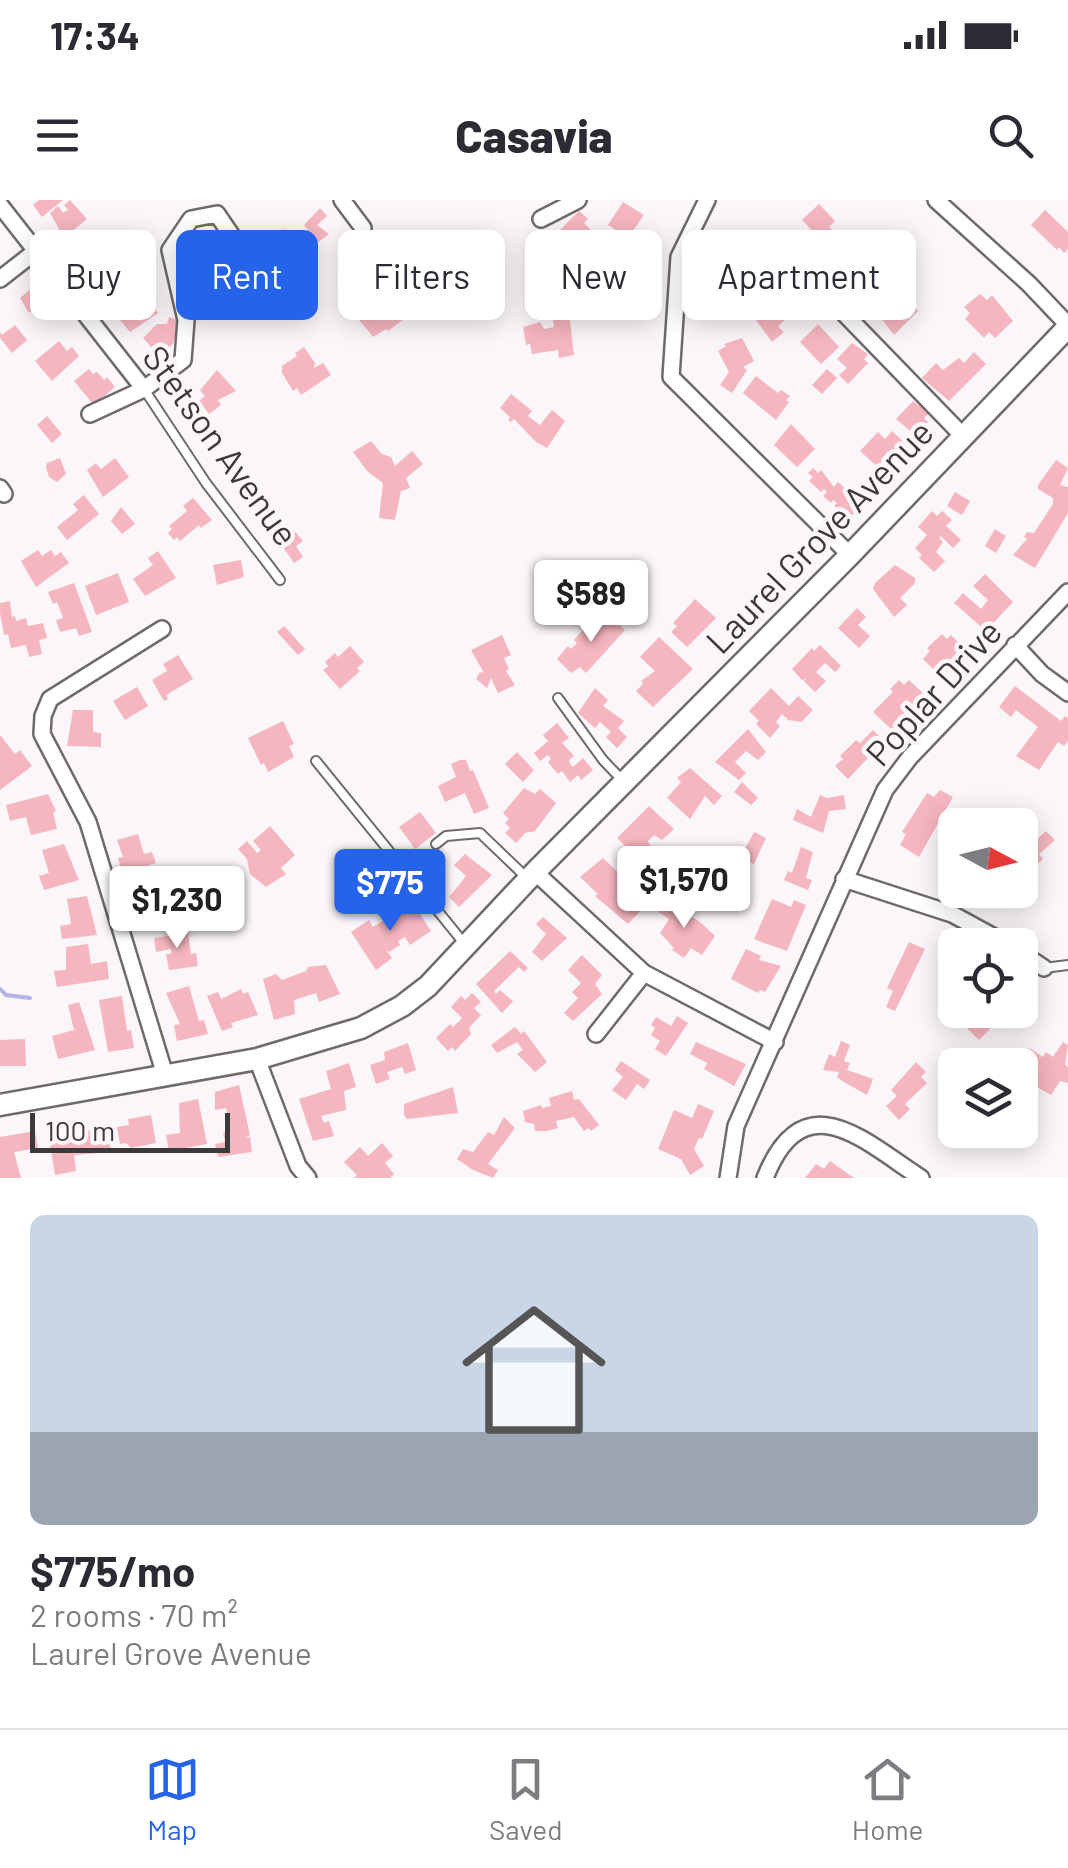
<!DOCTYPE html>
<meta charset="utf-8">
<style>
body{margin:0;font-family:Barlow,sans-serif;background:#f7f7f7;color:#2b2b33;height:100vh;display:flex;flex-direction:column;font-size:38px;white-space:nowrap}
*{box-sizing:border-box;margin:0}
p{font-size:32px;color:#7c7c81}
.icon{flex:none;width:55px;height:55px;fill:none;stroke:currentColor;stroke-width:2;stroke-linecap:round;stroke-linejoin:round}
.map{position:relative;height:978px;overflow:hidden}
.sheet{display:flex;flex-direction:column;background:#fff;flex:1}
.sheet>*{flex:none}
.top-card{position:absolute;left:30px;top:30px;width:1010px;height:90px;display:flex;gap:20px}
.needle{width:65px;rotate:97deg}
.tools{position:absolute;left:938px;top:608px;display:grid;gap:20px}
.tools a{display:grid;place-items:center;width:100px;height:100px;border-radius:15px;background:#fff;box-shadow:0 5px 25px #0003;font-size:50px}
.scale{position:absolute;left:30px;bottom:25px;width:200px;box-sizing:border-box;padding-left:10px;border:5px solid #3b393a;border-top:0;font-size:28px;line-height:35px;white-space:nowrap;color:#3b393a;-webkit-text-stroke:8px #fbf6f9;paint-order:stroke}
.price{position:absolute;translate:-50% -85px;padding:0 22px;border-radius:10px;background:#fff;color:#222;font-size:32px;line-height:65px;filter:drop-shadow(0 2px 5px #0008)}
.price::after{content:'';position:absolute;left:50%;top:60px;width:30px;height:22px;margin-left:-15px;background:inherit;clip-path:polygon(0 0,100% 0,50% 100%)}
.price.on{background:#2563eb;color:#fff}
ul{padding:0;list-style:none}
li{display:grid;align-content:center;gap:20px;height:530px;padding:0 30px}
li span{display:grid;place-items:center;height:310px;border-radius:15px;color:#555}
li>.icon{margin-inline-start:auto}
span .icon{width:180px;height:180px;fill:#fffc;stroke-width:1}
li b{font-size:42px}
.chip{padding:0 35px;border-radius:15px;background:#fff;box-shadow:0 5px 25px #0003;font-size:35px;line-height:90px}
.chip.on{background:#2563eb;color:#fff}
.status{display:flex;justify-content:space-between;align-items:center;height:70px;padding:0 50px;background:#fff;direction:ltr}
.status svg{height:28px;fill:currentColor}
header{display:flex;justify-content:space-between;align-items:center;height:130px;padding:0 30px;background:#fff;font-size:45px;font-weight:800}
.tab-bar{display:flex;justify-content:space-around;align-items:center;height:140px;border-top:2px solid #e1e1e2;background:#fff;font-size:28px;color:#7c7c81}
.tab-bar a{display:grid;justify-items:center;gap:5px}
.tab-bar .on{color:#2563eb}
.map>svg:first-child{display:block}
</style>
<div class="status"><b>17:34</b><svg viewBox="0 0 49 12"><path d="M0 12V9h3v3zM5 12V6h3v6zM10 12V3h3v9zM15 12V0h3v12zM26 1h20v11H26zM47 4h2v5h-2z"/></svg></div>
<header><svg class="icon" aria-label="menu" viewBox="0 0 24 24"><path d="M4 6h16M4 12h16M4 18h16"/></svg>Casavia<svg class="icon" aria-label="search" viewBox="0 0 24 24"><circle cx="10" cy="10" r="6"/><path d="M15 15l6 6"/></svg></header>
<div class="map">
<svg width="1068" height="978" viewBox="0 0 1068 978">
<rect width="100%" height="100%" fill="#fbf6f9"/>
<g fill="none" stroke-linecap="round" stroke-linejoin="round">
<!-- stream -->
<path stroke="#b4b3e8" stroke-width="4" d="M 0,789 L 6,795 L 30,798"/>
</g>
<!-- building -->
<path fill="#f6b6bf" d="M 39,0 L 63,0 L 42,17 L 33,5 Z
M 70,0 L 87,19 L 64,38 L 50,13 L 58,6 L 63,13 L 68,10 L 64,5 Z
M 623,2 L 644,15 L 628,38 L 608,25 Z
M 819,4 L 835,21 L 829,27 L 836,33 L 825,44 L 802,20 Z
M 320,8 L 327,16 L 317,25 L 329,34 L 317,43 L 304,25 Z
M 1045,10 L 1068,32 L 1068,49 L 1064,53 L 1059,47 L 1057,50 L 1031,25 Z
M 579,11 L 588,19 L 584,23 L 598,37 L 592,43 L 596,47 L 601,41 L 609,49 L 583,70 L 551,39 Z
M 284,29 L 299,49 L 286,59 L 271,40 Z
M 91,30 L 94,33 L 98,30 L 105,38 L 95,51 L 81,60 L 73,45 Z
M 491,30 L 500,40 L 487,50 L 478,80 L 457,74 L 461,49 L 466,50 L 468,42 L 474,44 L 477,34 L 484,36 Z
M 221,36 L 232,51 L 228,59 L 219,59 L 218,64 L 227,65 L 226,79 L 212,77 L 211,88 L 199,87 L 201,62 L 208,63 L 202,50 Z
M 870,51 L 887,70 L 863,95 L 847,80 Z
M 109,53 L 114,60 L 109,63 L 114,70 L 96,84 L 87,70 Z
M 832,54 L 845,66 L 834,78 L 821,65 Z
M 745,63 L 749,68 L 754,65 L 764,76 L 761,79 L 766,86 L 755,95 L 749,88 L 735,99 L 726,89 L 739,78 L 735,72 Z
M 120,76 L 136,95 L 125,105 L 109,85 Z
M 248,83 L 257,98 L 243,107 L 247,114 L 239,119 L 225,98 Z
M 406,84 L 424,108 L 410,119 L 402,109 L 398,112 L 404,119 L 388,131 L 386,129 L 373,137 L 356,116 L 366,104 L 363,100 L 376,89 L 384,100 Z
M 893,86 L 918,111 L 894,135 L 877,113 L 884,105 L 889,109 L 893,105 L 883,96 Z
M 32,88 L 44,101 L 29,113 L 20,98 Z
M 980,94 L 987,100 L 992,95 L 1013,121 L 995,138 L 989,132 L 984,138 L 965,119 L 970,113 L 964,107 Z
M 145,95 L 158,113 L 130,132 L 119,119 Z
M 553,96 L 567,96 L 574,155 L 559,158 L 558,150 L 532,154 L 530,144 L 526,145 L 523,127 L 540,122 L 544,129 L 554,127 L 550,99 Z
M 769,98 L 786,119 L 778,126 L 784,132 L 772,142 L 751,113 Z
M 169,117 L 180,121 L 176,134 L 173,144 L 159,156 L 143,138 L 157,124 L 167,124 Z
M 818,124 L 839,147 L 821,164 L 800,142 Z
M 15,125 L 27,140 L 12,153 L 0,138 L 0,132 L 2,135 Z
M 742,138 L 754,161 L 743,167 L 747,170 L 732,193 L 720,185 L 729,172 L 718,151 L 726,146 L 724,144 Z
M 59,141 L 67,151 L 72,147 L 79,156 L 52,181 L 35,161 Z
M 852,143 L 868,154 L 864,159 L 868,163 L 848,184 L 839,175 L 847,168 L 837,159 Z
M 304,147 L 315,163 L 314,168 L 323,163 L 331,175 L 301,195 L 297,188 L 293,191 L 282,173 L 282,166 L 297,156 L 295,153 Z
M 974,152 L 986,164 L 949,201 L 922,178 L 936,163 L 943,170 L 959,158 L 964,163 Z
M 89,169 L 93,174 L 97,172 L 104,180 L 107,177 L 115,187 L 94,205 L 74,181 Z
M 827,169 L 837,178 L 822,194 L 812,185 Z
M 217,170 L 236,191 L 218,200 L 221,205 L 209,214 L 199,201 L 205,196 L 200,190 Z
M 756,176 L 778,193 L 781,190 L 790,196 L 786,200 L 789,202 L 776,220 L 743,193 Z
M 511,194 L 532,211 L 528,216 L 540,225 L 552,210 L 565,221 L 547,248 L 536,242 L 514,219 L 511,222 L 508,220 L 510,217 L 500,208 Z
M 913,201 L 929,213 L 924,218 L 928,222 L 915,235 L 896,219 Z
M 47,216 L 62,234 L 52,243 L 37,225 Z
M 791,224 L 815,249 L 797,267 L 774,245 Z
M 892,231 L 904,242 L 882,271 L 860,251 L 878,232 L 885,239 Z
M 371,241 L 382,254 L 391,257 L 395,266 L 412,251 L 423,264 L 406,278 L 410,288 L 401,291 L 395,320 L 379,318 L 383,283 L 368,272 L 353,252 Z
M 60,258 L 66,274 L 57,282 L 49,277 L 46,267 L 47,263 Z
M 115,258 L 129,277 L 103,297 L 87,270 L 96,263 L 101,269 Z
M 1056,260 L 1068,268 L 1060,285 L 1068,287 L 1068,313 L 1035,368 L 1013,355 L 1027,339 L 1024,337 L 1027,332 L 1034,333 L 1053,304 L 1053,298 L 1038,289 L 1038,285 Z
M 813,268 L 818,273 L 821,270 L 834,287 L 838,282 L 847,290 L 851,286 L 858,294 L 853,298 L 861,306 L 850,317 L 834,306 L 837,303 L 833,300 L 831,303 L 823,296 L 827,292 L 824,289 L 821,292 L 809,281 L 813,277 L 808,273 Z
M 955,292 L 970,301 L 962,315 L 947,306 Z
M 84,295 L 99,314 L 67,340 L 57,327 L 78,310 L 73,304 Z
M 193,298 L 212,320 L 201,328 L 199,325 L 180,341 L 177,337 L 174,340 L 168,333 L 172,329 L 169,326 L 187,311 L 183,306 Z
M 121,307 L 135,324 L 122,334 L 111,321 Z
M 932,311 L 937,316 L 942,311 L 952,320 L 946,326 L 961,340 L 953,348 L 941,336 L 939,338 L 943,342 L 936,352 L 945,361 L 934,372 L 919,358 L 922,355 L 915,348 L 927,335 L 918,327 Z
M 293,329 L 303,341 L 296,346 L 303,357 L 294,363 L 278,340 Z
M 995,329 L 1006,336 L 996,353 L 985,346 Z
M 38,350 L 42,356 L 51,350 L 55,356 L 61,352 L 69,363 L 36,387 L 21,361 Z
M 158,351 L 176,378 L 145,396 L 133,379 L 153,365 L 148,358 Z
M 241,360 L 244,377 L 217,385 L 213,365 Z
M 895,365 L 915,378 L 915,383 L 900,398 L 907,405 L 894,417 L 873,389 L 875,383 Z
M 118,373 L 129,402 L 96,415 L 85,386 Z
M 985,374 L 1013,402 L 986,431 L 954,403 L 963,393 L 981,409 L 988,400 L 973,386 Z
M 74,383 L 92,432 L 79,436 L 76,428 L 60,432 L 56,420 L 63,418 L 57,402 L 53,404 L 48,392 Z
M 695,399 L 716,418 L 687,447 L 671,432 L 677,426 L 673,423 Z
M 10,401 L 12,417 L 15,416 L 16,421 L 26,418 L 28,426 L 43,423 L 47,438 L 39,440 L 42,454 L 29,457 L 26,445 L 11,448 L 8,434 L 4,435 L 0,413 L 0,403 Z
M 857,408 L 866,417 L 858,425 L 870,436 L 859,448 L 838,428 Z
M 610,416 L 625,430 L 586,473 L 580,467 L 571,473 L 557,459 L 568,446 L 571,449 L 577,443 L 574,440 L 588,424 L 592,422 L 598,428 Z
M 284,426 L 305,449 L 298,455 L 277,432 Z
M 942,434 L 947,439 L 951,435 L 963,447 L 944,475 L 936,465 L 933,469 L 923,459 L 930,451 L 927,448 Z
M 502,435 L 511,455 L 504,458 L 509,469 L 506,471 L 515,485 L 498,493 L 491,478 L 487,488 L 476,479 L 480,472 L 484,473 L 471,450 Z
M 659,437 L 693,469 L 653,507 L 636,491 L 643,484 L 641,481 L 655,471 L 640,457 Z
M 820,445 L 841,466 L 835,472 L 825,463 L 816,472 L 826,481 L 815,492 L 804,481 L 806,479 L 802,480 L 792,469 L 812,448 L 814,451 Z
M 350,446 L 364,462 L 357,468 L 360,471 L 340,489 L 323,470 L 328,466 L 325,462 L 335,453 L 338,457 Z
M 178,455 L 193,479 L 166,495 L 168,499 L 164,501 L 152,480 L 167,471 L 163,464 Z
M 899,480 L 904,485 L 909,480 L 927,497 L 904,515 L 907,518 L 895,530 L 891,529 L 873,512 L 893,492 L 890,489 Z
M 1015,486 L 1061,521 L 1065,516 L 1068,518 L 1068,541 L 1064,546 L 1058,542 L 1039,570 L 1016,556 L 1038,527 L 1016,510 L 1011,517 L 999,507 Z
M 137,487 L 148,506 L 125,520 L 113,501 Z
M 595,488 L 608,500 L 603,506 L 624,521 L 618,528 L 627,537 L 617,548 L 606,537 L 611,532 L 600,522 L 595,528 L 578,513 Z
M 771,488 L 789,506 L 798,496 L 813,510 L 801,522 L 788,520 L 782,514 L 776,522 L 780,526 L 770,538 L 756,524 L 759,521 L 749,511 Z
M 73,510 L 93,510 L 93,532 L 101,533 L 101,547 L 67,546 Z
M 283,521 L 294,544 L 289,546 L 294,557 L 268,572 L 264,563 L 261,565 L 248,538 Z
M 557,523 L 569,538 L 562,543 L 574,556 L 569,560 L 570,564 L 573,567 L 583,558 L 593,570 L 581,580 L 578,575 L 570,582 L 562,571 L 558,574 L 548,562 L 551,559 L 548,555 L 540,561 L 534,553 L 548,541 L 543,535 Z
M 748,529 L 766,552 L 758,560 L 746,551 L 735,562 L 746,573 L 739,580 L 715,562 Z
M 873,530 L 884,541 L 848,579 L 835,566 L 843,559 L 840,556 L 856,540 L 860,543 Z
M 0,535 L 15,554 L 20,550 L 32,566 L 0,590 Z
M 517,552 L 534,570 L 523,582 L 505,564 Z
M 460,560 L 466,560 L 470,571 L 473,570 L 489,608 L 474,614 L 465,593 L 445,602 L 438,586 L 456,577 L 451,564 Z
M 690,568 L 722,596 L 714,605 L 705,596 L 690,619 L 667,598 L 681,582 L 677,578 Z
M 742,582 L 758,598 L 751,605 L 734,592 Z
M 524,588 L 535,594 L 540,589 L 556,603 L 535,631 L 525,633 L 516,643 L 505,633 L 510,628 L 505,623 L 509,619 L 503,613 Z
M 940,590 L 953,597 L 919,657 L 900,645 L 906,634 L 902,632 L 927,593 L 934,597 Z
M 48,594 L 56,611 L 53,612 L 57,629 L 31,635 L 26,617 L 10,621 L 6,605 Z
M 820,595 L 827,598 L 844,595 L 846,609 L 829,611 L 823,633 L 793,620 L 797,609 L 811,617 Z
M 649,606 L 674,629 L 662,640 L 654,635 L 648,641 L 652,649 L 641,661 L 617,638 Z
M 420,612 L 436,633 L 415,649 L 399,627 Z
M 270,626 L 295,655 L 281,668 L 286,674 L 266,687 L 250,674 L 247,659 L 238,649 L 247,641 L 257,653 L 261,650 L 253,641 Z
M 1046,631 L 1055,640 L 1039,654 L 1043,659 L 1020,681 L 1020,647 L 1031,637 L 1035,641 Z
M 754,632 L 766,638 L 754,664 L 740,658 Z
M 138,634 L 144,654 L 152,652 L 156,663 L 123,674 L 118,658 L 123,657 L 117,640 Z
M 64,644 L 79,680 L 44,690 L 39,676 L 49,673 L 42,650 Z
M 801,647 L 813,652 L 806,678 L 812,680 L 808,690 L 784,680 L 788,671 L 792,673 Z
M 465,654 L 492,675 L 459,707 L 449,697 L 466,676 L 454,665 Z
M 603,658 L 649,702 L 628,724 L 595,696 L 598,694 L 580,677 Z
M 175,676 L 187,701 L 174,705 L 175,711 L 147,719 L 138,687 L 153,679 L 154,683 Z
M 87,696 L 97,735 L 62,739 L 60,726 L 71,724 L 67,699 Z
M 772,699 L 791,707 L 794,700 L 806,705 L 787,751 L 754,739 Z
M 665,700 L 700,722 L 715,736 L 702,755 L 691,748 L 684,758 L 672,750 L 674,748 L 660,733 L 669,719 L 657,711 Z
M 412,702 L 431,731 L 410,745 L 405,737 L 398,741 L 400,745 L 389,752 L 386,750 L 392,758 L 376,770 L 351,732 L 369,720 L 373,727 L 395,713 L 400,706 L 404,707 Z
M 543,717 L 567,738 L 542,761 L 532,752 L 546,734 L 536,724 Z
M 188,733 L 191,754 L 196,753 L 198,766 L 169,770 L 166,754 L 171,754 L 171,749 L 156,752 L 154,738 Z
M 909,742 L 925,749 L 895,811 L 886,807 L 893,791 L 887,788 Z
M 88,744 L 91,764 L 107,761 L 109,779 L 57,787 L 54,771 L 66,770 L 66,747 Z
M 746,749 L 761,756 L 759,760 L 781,766 L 765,792 L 760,790 L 758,793 L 731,779 Z
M 510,751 L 528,768 L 524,772 L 519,767 L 494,791 L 496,794 L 500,790 L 513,801 L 502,813 L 476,784 Z
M 582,755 L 602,775 L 595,784 L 602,794 L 573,821 L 564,813 L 578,798 L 572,792 L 581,783 L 568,770 Z
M 326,765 L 340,794 L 319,802 L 316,793 L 294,800 L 295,814 L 274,820 L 263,779 L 276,774 L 282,780 L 306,771 L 308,767 Z
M 189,786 L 199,821 L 204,820 L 208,834 L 177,841 L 174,825 L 180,824 L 166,793 Z
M 241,789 L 243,794 L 248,792 L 258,815 L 231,823 L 233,827 L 222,831 L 207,796 L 218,792 L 221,799 Z
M 472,793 L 481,802 L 474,808 L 481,815 L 469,828 L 471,834 L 455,851 L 452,847 L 448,851 L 436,838 L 450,824 L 453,827 L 462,818 L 451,807 L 461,796 L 465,800 Z
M 122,796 L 127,831 L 131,830 L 134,848 L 108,852 L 99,800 Z
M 79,802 L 95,850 L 58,859 L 52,836 L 74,830 L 68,805 Z
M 973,810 L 993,810 L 982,822 L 990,829 L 979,840 L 966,827 L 973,820 L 968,815 Z
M 677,816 L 688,823 L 666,856 L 655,849 L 660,841 L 651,835 L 655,828 L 651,825 L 656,817 L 671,826 Z
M 515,827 L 521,834 L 524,831 L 547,862 L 535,872 L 517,854 L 523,850 L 517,842 L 497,853 L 491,845 Z
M 25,839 L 26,866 L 0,866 L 0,840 Z
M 841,841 L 850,845 L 844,861 L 850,863 L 847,870 L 873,879 L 867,895 L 842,881 L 837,877 L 839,872 L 823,870 L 829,854 L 835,857 Z
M 696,842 L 746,864 L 734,886 L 704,869 L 707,863 L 690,854 Z
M 1063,842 L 1068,845 L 1065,865 L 1068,867 L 1068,883 L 1060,881 L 1051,895 L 1033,885 L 1036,876 L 1032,873 L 1034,869 L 1021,860 L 1029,848 L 1043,857 L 1046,852 L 1053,857 Z
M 408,843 L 416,870 L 405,874 L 402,867 L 387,872 L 390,879 L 376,884 L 370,865 L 385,860 L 384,852 Z
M 621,861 L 650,880 L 644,889 L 637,884 L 626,900 L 612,890 L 623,877 L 615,870 Z
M 916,862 L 926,872 L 921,877 L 927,883 L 905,904 L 910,909 L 899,920 L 886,906 L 897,896 L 891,890 Z
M 349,863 L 356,887 L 344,891 L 346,910 L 321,916 L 324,923 L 329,921 L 334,936 L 313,941 L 299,899 L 331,889 L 326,871 Z
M 239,885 L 250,935 L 245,938 L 250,937 L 252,952 L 218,957 L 215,944 L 225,942 L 223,933 L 227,932 L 225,919 L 228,918 L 226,908 L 215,910 L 215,892 Z
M 453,887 L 458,913 L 407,919 L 404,915 L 404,904 Z
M 572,891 L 574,900 L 579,899 L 599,925 L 591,931 L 589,928 L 584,931 L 574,917 L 556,921 L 558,928 L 547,931 L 535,931 L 534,924 L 525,922 L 523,911 L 541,905 L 542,908 L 551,906 L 549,898 Z
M 198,899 L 207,944 L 169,951 L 166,935 L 180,933 L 179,903 Z
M 698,904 L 714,911 L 702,939 L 699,938 L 694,949 L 704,966 L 690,975 L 681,959 L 658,949 L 674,910 L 692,918 Z
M 151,915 L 156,943 L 131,948 L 126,943 L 120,944 L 117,927 L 129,925 L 128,919 Z
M 504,917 L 515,928 L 488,964 L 498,970 L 493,978 L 473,970 L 457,959 L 463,949 L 473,952 L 488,932 L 494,935 Z
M 72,928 L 72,933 L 95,930 L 96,936 L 108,934 L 111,952 L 74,955 L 76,971 L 55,975 L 49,937 L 62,935 L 61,929 Z
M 35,931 L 38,948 L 14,952 L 21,978 L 0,978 L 0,937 Z
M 382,943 L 393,956 L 385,963 L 394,974 L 390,978 L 354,978 L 357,975 L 344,962 L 360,947 L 368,956 Z
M 830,961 L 854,978 L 805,978 L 816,964 L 824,969 Z"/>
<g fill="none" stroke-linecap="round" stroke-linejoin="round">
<defs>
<path id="service" d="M 144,189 L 206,283 L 280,380
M 558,498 L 603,560 L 624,582
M 316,561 L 463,742
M 436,644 L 446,636 L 480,633 L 528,679
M 1044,768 L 1068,765"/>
<path id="minor" d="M 342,0 L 363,28
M 707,0 L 679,57 L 671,177 L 850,355
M 936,0 L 1029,84 L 1068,125
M 0,5 L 144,189
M 541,19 L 578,0
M 804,72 L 964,237
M 0,79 L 36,51
M 90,214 L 144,189 L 183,160 L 186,120 L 170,50 L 191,19 L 217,14 L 275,99
M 0,288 L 4,294
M 162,429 L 50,499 L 43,516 L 42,534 L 88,622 L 165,875
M 1015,445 L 1042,474 L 1068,493
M 535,672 L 644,773 L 775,842
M 844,679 L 952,714 L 1009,745
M 1020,752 L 1044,768
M 596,834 L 644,773
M 257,859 L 298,966 L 308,978
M 728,978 L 736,926 L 885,590 L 910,557 L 1068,392
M 765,978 C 804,880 865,942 921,978"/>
<path id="tertiary" d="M 0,905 L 257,859 L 361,828 L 402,806 L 428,786 L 535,672 L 850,355 L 1068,127"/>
</defs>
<!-- service casing -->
<use href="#service" stroke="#6f6b6d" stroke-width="12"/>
<!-- minor casing -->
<use href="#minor" stroke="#6f6b6d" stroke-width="20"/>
<!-- tertiary casing -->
<use href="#tertiary" stroke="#6f6b6d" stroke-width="25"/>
<!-- service -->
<use href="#service" stroke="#fff" stroke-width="8"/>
<!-- minor -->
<use href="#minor" stroke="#fff" stroke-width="15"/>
<!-- tertiary -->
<use href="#tertiary" stroke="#fff" stroke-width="20"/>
</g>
<g text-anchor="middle" stroke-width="9" stroke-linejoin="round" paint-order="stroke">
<!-- street labels -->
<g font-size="35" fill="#3b393a" stroke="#fbf6f9">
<text transform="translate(220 246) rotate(54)" y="12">Stetson Avenue</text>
<text transform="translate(820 337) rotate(-46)" y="12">Laurel Grove Avenue</text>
<text transform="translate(934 493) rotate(-48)" y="12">Poplar Drive</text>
</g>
</g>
</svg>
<div class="tools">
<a><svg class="needle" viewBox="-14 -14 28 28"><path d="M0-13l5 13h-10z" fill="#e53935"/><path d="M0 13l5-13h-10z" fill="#7c7c81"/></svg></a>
<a><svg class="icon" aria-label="locate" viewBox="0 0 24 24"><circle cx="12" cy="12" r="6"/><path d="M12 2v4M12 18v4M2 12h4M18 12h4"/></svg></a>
<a><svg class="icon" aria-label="layers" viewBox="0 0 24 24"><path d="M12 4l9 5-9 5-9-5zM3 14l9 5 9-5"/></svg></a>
</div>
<div class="scale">100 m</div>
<b class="price" style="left:591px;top:445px">$589</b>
<b class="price" style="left:684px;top:731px">$1,570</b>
<b class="price on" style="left:390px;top:734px">$775</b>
<b class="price" style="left:177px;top:751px">$1,230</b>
<div class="top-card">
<a class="chip">Buy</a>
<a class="chip on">Rent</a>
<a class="chip">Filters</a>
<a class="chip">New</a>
<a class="chip">Apartment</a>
</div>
</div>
<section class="sheet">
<ul>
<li><span style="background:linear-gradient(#c9d6e8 70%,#9aa5b1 0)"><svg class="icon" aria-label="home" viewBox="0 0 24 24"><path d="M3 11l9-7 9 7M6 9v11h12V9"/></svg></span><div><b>$775/mo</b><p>2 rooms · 70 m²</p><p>Laurel Grove Avenue</p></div></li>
</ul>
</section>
<nav class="tab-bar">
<a class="on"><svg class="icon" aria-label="map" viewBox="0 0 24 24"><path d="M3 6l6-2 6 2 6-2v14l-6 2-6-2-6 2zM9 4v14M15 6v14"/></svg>Map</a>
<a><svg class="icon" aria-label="saved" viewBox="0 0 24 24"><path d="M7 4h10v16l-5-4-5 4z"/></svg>Saved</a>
<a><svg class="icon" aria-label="home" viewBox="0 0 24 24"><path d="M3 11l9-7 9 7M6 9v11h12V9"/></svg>Home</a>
</nav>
